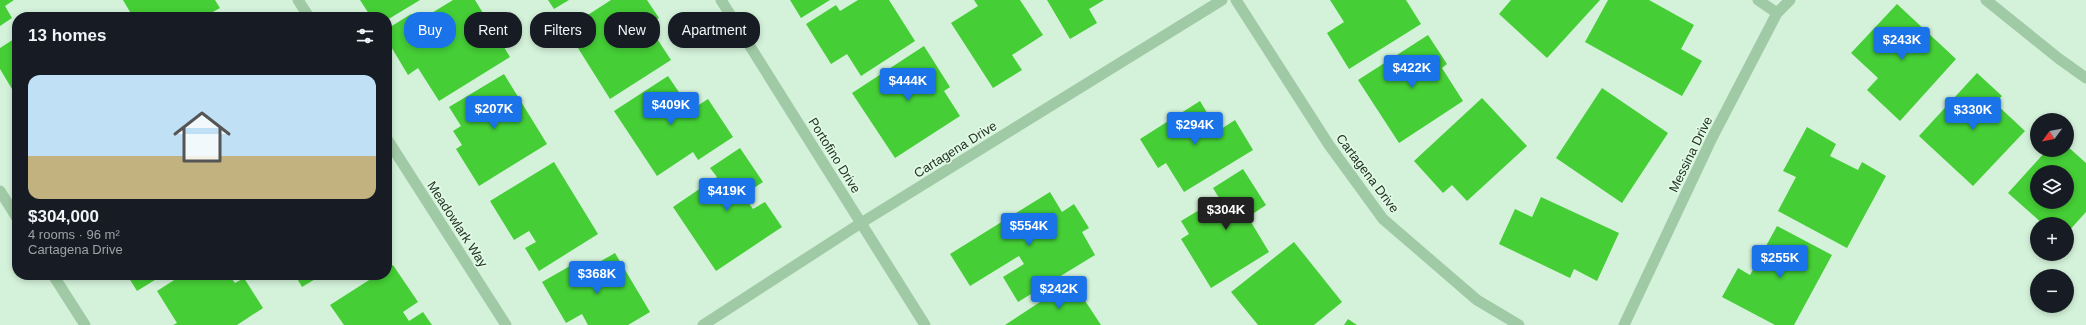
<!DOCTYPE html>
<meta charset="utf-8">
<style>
body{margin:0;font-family:Arial,sans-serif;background:#20242c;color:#f1f3f6;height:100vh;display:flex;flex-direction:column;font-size:15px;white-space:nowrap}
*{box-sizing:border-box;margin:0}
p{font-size:13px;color:#9ea1a6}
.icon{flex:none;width:22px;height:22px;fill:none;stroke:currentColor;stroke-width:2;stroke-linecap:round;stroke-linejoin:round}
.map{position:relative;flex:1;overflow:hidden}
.panel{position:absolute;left:12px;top:12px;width:380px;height:268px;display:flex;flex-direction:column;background:#171b24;border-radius:16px;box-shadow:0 2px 6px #0003}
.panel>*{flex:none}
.banner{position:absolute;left:404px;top:12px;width:380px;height:36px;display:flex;gap:8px}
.needle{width:26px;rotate:238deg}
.controls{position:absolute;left:2030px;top:113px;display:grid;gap:8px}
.controls a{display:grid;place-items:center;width:44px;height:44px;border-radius:50%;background:#171b24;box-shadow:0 2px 6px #0003;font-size:20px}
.price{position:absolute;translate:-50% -34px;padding:0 9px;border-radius:4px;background:#1a73e8;color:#fff;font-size:13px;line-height:26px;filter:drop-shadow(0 1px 2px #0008)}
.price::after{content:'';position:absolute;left:50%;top:24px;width:12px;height:9px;margin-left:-6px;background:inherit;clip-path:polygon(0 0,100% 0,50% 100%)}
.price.selected{background:#222;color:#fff}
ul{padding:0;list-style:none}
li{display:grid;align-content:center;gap:8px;height:212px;padding:0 16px}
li+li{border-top:1px solid #363941}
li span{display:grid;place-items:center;height:124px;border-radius:12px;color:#555}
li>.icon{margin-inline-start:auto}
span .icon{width:72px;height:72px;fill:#fffc;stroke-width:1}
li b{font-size:17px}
h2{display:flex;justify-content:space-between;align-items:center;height:48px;padding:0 16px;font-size:17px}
.pill{padding:0 14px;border-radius:16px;background:#171b24;box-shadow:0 2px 6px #0003;font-size:14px;line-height:36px}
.pill.selected{background:#1a73e8;color:#fff}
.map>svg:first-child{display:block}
</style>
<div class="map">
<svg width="2086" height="325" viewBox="0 0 2086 325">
<rect width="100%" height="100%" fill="#d4f2da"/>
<!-- building -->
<path fill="#45ce36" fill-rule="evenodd" d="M 0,0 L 14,0 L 5,6 L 12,18 L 0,26 Z
M 123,0 L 215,0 L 220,8 L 204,17 L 149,17 L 146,12 L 138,17 L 133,17 Z
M 360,0 L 420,0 L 387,20 L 387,17 L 371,17 Z
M 453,0 L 475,0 L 510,57 L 439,101 L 418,68 L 408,75 L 387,40 L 387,29 L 411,14 L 417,22 Z
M 548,0 L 569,0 L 554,9 Z
M 611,0 L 647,0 L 659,18 L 648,25 L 671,60 L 610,99 L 566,29 Z
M 790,0 L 830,0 L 801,18 Z
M 858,0 L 889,0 L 915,41 L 861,76 L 847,54 L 831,64 L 806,24 L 836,5 L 840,11 Z
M 974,0 L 1020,0 L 1043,35 L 1012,55 L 1022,70 L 993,88 L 951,23 L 978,6 Z
M 1047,0 L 1104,0 L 1089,9 L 1097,23 L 1070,39 Z
M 1330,0 L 1406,0 L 1421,24 L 1349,69 L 1327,33 L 1344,22 Z
M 1511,0 L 1600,0 L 1547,58 L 1499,14 Z
M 1608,0 L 1649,0 L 1694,25 L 1681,49 L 1702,61 L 1682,96 L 1585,42 Z
M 1897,4 L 1956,59 L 1900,121 L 1867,90 L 1878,78 L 1851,53 Z
M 1428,35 L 1447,64 L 1442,68 L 1463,101 L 1399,143 L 1358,80 Z
M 17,37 L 17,92 L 15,94 L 0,69 L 0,48 Z
M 924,46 L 950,87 L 944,91 L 960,116 L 895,158 L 852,93 Z
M 1977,73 L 2002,96 L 1995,103 L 2025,131 L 1973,186 L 1919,136 Z
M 504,74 L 547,144 L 479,186 L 456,149 L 462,145 L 453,131 L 461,126 L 449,107 Z
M 668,76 L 691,110 L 708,99 L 733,137 L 698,160 L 693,152 L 657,176 L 614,111 Z
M 1602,88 L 1668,133 L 1622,203 L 1556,158 Z
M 1482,98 L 1527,146 L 1467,201 L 1452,185 L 1443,193 L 1414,161 Z
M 1200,101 L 1218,131 L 1235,120 L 1253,150 L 1184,192 L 1166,163 L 1158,168 L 1140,139 Z
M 1807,127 L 1836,144 L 1830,156 L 1858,170 L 1862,162 L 1886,176 L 1847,248 L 1778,211 L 1796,177 L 1783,171 Z
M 2067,146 L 2086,163 L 2086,212 L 2067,233 L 2067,224 L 2043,224 L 2008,193 L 2047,150 L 2067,150 ZM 2037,172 L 2067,172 L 2067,202 L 2037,202 Z
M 740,148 L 763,182 L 743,195 L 753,209 L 765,202 L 782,227 L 716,271 L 673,207 L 717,177 L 710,168 Z
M 554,162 L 598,234 L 539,271 L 525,248 L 536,242 L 529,231 L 514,240 L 490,201 Z
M 1243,169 L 1266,205 L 1248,217 L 1269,252 L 1211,288 L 1181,239 L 1189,234 L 1181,221 L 1219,198 L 1213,188 Z
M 1050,192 L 1062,212 L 1074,204 L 1089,228 L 1082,232 L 1095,255 L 1018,302 L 1003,277 L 1024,264 L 1019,256 L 970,286 L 950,254 Z
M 1541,197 L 1619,233 L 1597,281 L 1574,269 L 1570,278 L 1499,244 L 1515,209 L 1532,217 Z
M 1777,226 L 1832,255 L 1794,325 L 1775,325 L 1722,297 L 1738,268 L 1750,275 Z
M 1294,242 L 1342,302 L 1314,325 L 1258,325 L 1231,292 Z
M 615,253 L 650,312 L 628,325 L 588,325 L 582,314 L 566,323 L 542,282 L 570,266 L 575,276 Z
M 393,265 L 418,302 L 403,312 L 409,321 L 423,312 L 432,325 L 344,325 L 330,305 L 377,275 L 387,275 L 387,269 Z
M 127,275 L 163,275 L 137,291 Z
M 182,275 L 229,275 L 235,283 L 244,278 L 263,308 L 237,325 L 173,325 L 177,323 L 157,291 Z
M 295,275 L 322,275 L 302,287 Z
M 1072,281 L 1101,325 L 1005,325 Z
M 1348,319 L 1357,325 L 1344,325 Z"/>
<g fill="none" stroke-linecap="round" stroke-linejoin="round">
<!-- minor -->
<path stroke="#a0caa5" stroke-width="11" d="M 298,0 L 309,17
M 721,0 L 925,325
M 1236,0 L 1329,145 L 1383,219 L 1477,300 L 1519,325
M 1758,0 L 1777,13
M 1986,0 L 2058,58 L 2086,78
M 387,139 L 506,325
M 0,191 L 17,218
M 53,275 L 85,325
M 703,325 L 861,223 L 1222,0
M 1624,325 L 1712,138 L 1777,13 L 1790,0"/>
</g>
<g text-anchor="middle" stroke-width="3.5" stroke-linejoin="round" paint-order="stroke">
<!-- street labels -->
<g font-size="13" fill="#243324" stroke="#e0fae5">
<text transform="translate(955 149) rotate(-32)" y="5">Cartagena Drive</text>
<text transform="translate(1690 154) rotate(-64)" y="5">Messina Drive</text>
<text transform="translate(835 155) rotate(58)" y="5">Portofino Drive</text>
<text transform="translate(1368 173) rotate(53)" y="5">Cartagena Drive</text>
<text transform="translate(458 224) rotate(57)" y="5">Meadowlark Way</text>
</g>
</g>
</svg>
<div class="controls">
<a><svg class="needle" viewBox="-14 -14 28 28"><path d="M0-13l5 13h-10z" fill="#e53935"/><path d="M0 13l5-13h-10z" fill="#9ea1a6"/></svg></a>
<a><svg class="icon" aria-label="layers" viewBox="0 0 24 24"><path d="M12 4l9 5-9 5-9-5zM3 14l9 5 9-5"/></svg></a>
<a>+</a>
<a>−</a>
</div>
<b class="price" style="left:1902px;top:61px">$243K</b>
<b class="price" style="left:1412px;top:89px">$422K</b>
<b class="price" style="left:908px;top:102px">$444K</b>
<b class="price" style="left:671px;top:126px">$409K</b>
<b class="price" style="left:494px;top:130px">$207K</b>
<b class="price" style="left:1973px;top:131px">$330K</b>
<b class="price" style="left:1195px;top:146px">$294K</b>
<b class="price" style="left:727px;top:212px">$419K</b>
<b class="price selected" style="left:1226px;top:231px">$304K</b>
<b class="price" style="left:1029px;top:247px">$554K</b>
<b class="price" style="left:1780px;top:279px">$255K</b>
<b class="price" style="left:597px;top:295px">$368K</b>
<b class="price" style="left:1059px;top:310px">$242K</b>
<div class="banner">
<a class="pill selected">Buy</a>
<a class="pill">Rent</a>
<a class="pill">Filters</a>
<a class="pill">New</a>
<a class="pill">Apartment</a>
</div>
<section class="panel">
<h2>13 homes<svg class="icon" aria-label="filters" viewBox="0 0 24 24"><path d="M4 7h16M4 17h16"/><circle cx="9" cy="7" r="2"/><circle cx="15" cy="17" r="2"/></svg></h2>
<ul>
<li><span style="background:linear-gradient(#bfe0f5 65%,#c2b280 0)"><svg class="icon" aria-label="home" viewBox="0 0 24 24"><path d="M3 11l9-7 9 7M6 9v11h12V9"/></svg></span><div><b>$304,000</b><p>4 rooms · 96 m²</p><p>Cartagena Drive</p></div></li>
</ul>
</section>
</div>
